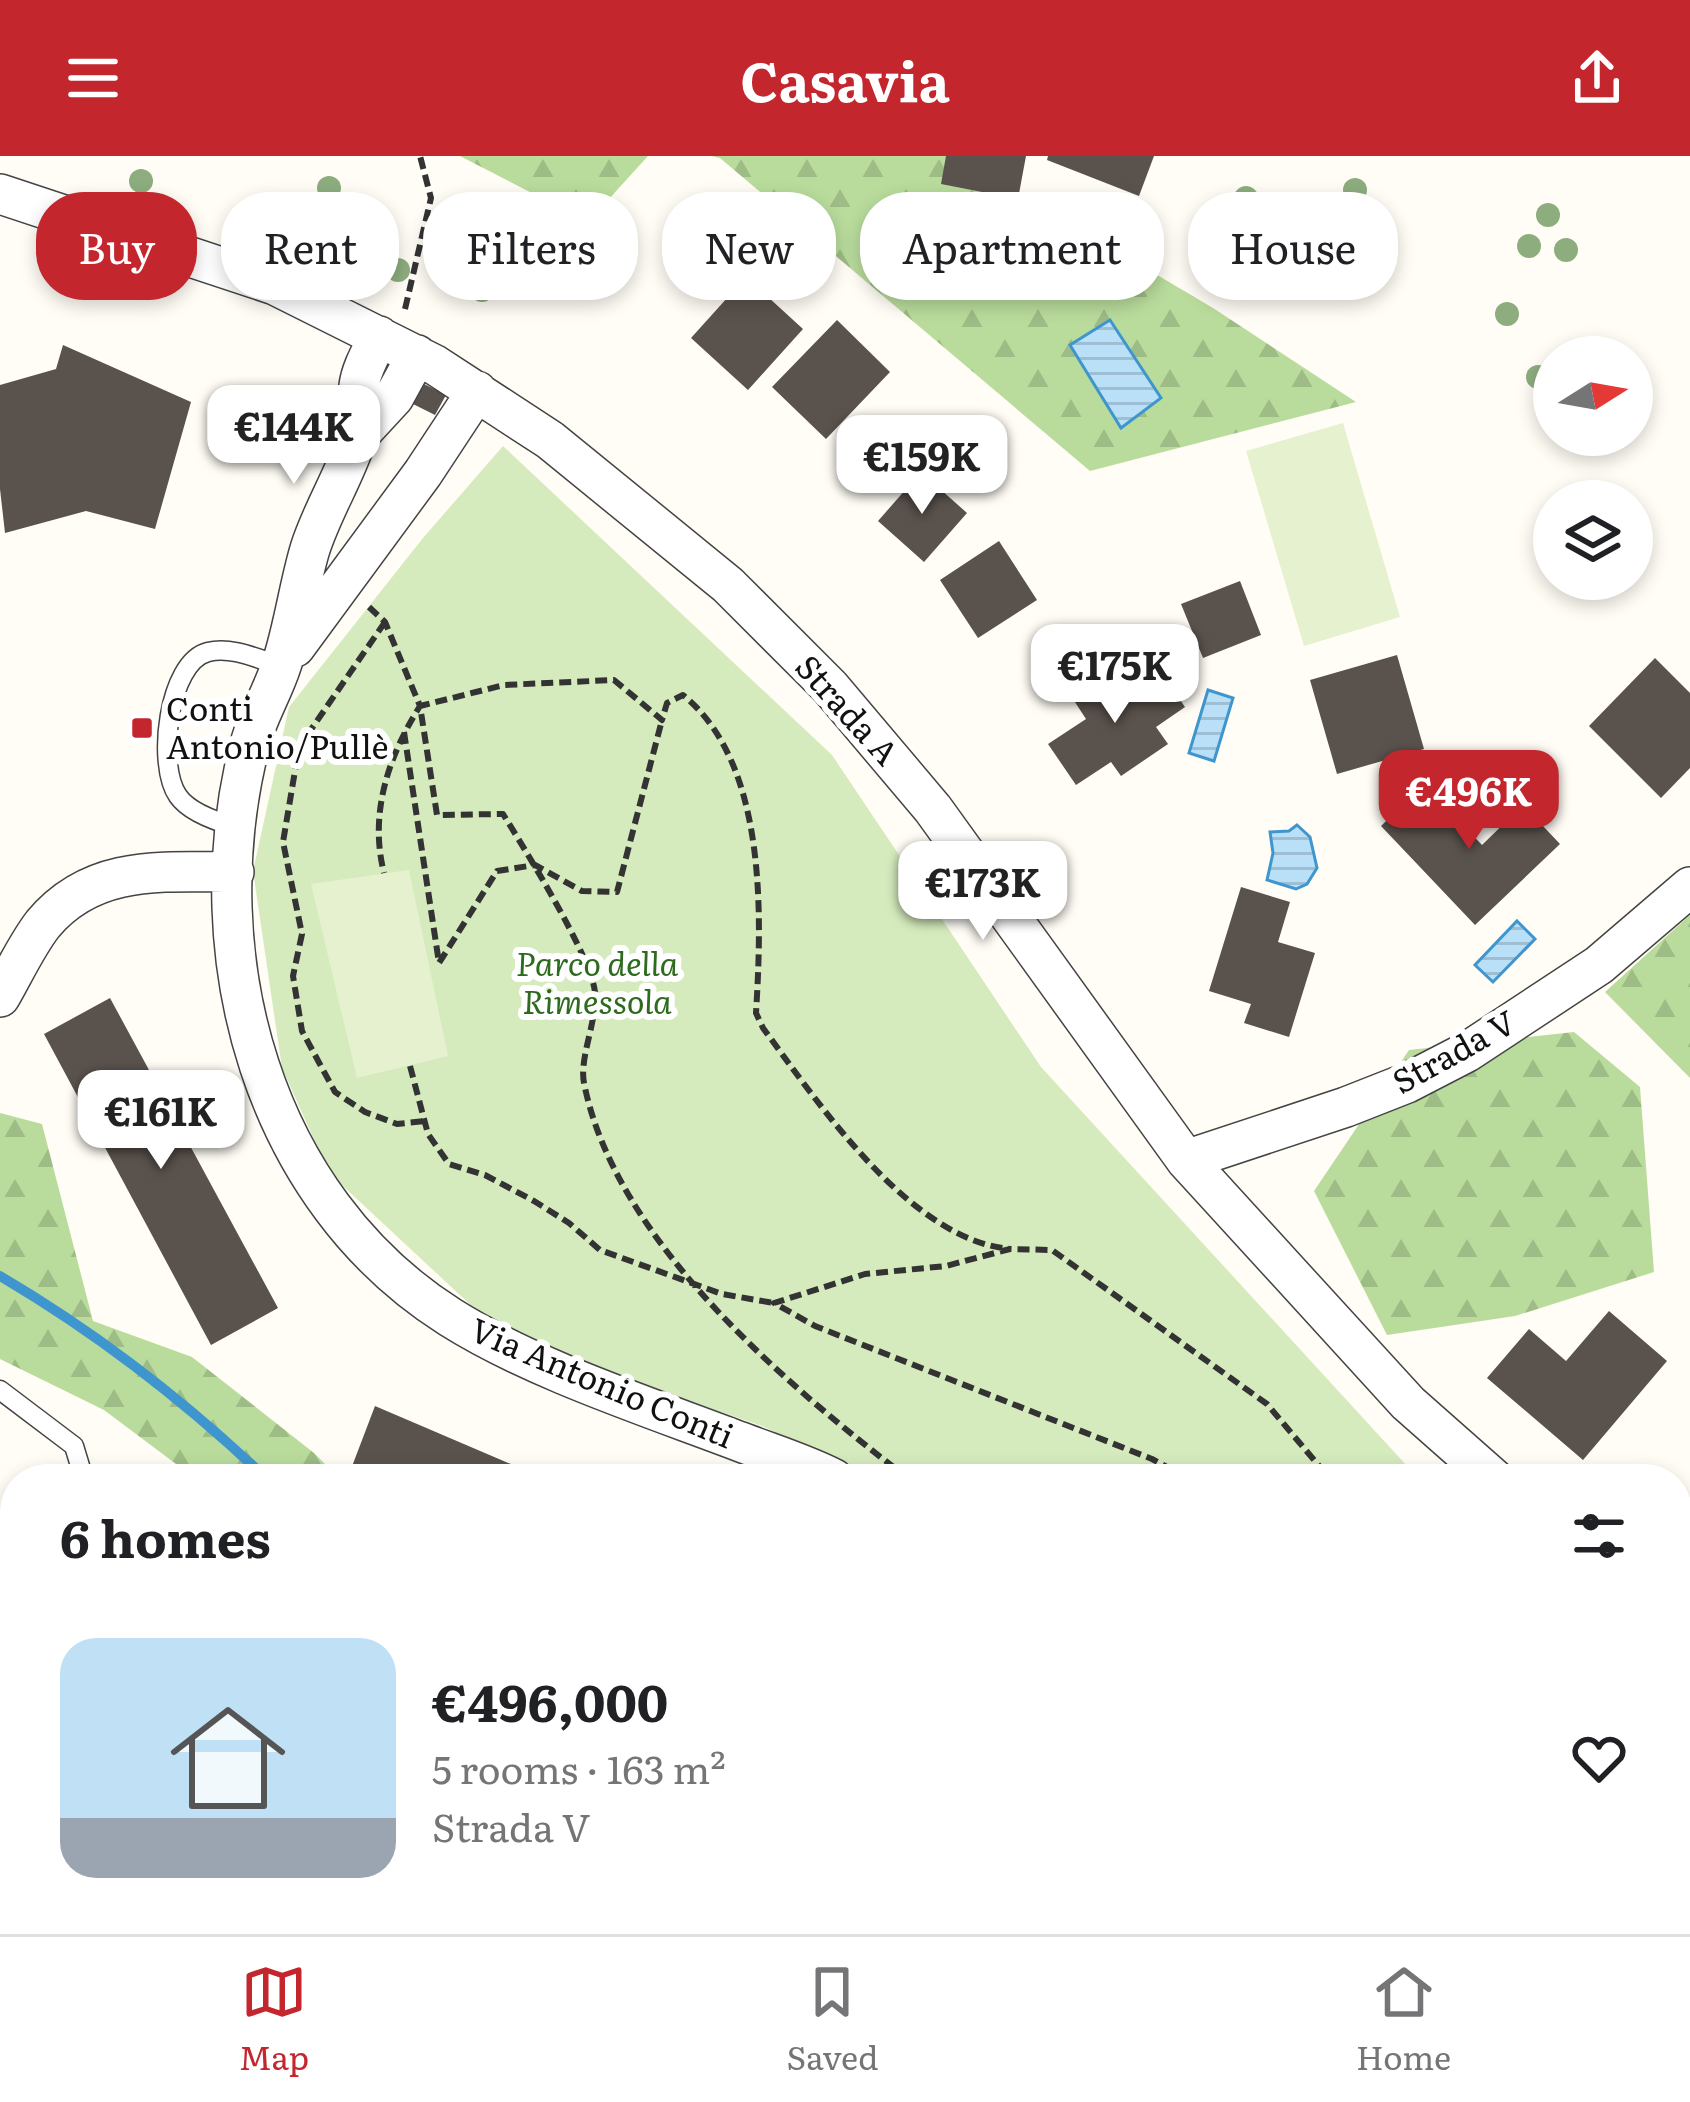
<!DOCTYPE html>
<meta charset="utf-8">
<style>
body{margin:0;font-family:Literata,serif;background:#f6f6f6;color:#202124;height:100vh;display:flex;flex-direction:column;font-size:45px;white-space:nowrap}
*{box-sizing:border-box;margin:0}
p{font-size:39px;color:#757577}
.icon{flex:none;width:66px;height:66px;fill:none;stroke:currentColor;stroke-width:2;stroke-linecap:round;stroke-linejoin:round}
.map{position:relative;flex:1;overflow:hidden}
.details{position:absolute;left:0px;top:1308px;width:1692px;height:471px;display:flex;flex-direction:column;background:#fff;border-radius:48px 48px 0 0;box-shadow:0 6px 18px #0003}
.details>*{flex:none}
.top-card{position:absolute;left:36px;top:36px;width:1620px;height:108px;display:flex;gap:24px}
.needle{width:78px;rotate:79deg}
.buttons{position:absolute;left:1533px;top:180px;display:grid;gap:24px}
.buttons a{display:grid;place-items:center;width:120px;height:120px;border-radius:50%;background:#fff;box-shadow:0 6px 18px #0003;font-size:60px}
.price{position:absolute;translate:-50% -102px;padding:0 27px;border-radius:24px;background:#fff;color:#222;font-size:39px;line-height:78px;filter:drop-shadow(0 3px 6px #0008)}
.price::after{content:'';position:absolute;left:50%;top:72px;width:36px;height:27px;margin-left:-18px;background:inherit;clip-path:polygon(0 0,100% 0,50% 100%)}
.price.selected{background:#c4262e;color:#fff}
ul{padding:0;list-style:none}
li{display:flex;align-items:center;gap:36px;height:300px;padding:0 60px}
li span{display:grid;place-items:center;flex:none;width:336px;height:240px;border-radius:36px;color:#555}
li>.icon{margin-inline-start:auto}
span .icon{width:144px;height:144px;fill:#fffc;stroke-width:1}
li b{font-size:51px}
h2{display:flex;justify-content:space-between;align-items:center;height:144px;padding:0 60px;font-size:51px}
.chip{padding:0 42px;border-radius:48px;background:#fff;box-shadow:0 6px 18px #0003;font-size:42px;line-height:108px}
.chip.selected{background:#c4262e;color:#fff}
header{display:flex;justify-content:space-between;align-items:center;height:156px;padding:0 60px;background:#c4262e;color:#fff;font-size:54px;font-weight:700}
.tabs{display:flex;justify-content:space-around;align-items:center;height:168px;border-top:3px solid #e0e0e0;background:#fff;font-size:33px;color:#757577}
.tabs a{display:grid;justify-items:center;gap:6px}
.tabs .selected{color:#c4262e}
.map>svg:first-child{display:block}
</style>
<header><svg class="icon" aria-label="menu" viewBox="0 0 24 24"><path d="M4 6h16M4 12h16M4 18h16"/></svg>Casavia<svg class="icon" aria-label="share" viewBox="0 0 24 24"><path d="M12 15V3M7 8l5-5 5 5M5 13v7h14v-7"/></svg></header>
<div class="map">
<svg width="1690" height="1778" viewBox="0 0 1690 1778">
<defs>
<pattern id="forest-firs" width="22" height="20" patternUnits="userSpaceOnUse" patternTransform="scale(3)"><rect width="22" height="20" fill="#b9dc9c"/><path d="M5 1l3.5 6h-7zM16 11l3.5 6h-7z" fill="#9ebc85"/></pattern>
<pattern id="water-rules" width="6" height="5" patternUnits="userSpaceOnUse" patternTransform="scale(3)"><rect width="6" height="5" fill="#b9e0f7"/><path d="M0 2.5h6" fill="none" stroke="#9ebfd3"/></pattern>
</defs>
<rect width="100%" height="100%" fill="#fffdf5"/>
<!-- forest -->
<path fill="url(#forest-firs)" d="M 460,0 L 648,0 L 588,66 Z
M 711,0 L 979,0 L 1027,42 L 1213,152 L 1356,246 L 1090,315 L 720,2 Z
M 1690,759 L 1690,922 L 1605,836 Z
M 1574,876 L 1640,931 L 1654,1116 L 1515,1160 L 1387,1179 L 1314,1035 L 1409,894 Z
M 0,957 L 42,968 L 93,1165 L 192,1201 L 314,1297 L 340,1323 L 196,1323 L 104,1254 L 0,1203 Z
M 579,1764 L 800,1764 L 814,1778 L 591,1778 Z"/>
<!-- park -->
<path fill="#d5ebbd" d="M 503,290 L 832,599 L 1041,911 L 1419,1323 L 868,1323 L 762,1270 L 506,1182 L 329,1017 L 282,912 L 253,715 L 289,551 L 423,382 Z
M 1677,1505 L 1690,1513 L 1690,1778 L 1392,1778 L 1377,1764 L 1677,1764 Z"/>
<!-- pitch -->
<path fill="#e6f2cf" d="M 1343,267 L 1400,461 L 1304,490 L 1246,295 Z
M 409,714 L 448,900 L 357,922 L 311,728 Z"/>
<!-- water -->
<path fill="url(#water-rules)" stroke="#3f96cf" stroke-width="3" d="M 1110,164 L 1161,242 L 1121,272 L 1070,189 Z
M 1208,534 L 1233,542 L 1214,605 L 1189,597 Z
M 1297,669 L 1310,681 L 1317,712 L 1307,728 L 1296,733 L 1267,724 L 1273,697 L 1270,676 L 1289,675 Z
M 1517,765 L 1535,783 L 1493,826 L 1475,809 Z"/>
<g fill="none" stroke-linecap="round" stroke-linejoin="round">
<!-- stream -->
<path stroke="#3f96cf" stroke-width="10" d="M 0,1120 C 97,1177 186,1246 267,1323
M 661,1764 L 675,1778"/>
</g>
<!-- building -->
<path fill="#5a524d" d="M 946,0 L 1026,0 L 1018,43 L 941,28 Z
M 1048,0 L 1154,0 L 1139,40 L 1047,4 Z
M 746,121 L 803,173 L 748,234 L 691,182 Z
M 837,164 L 890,216 L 826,283 L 772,231 Z
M 63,189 L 191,246 L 155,373 L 86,355 L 5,377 L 0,333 L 0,229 L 56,213 Z
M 414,223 L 446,239 L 435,259 L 405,244 Z
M 921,316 L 967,357 L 924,406 L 878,365 Z
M 999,385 L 1037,444 L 978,482 L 940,424 Z
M 1240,425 L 1261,479 L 1203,502 L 1181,448 Z
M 1397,499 L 1424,593 L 1337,618 L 1310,524 Z
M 1655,502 L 1690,537 L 1690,612 L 1661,642 L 1589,570 Z
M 1119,507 L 1142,542 L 1167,525 L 1185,551 L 1156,571 L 1168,588 L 1121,620 L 1111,606 L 1076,629 L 1048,588 L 1086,563 L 1071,540 Z
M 1424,628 L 1482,689 L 1523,649 L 1560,688 L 1475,769 L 1381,670 Z
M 1241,731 L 1290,746 L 1278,786 L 1315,797 L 1289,881 L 1244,867 L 1251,848 L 1209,835 Z
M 110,842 L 278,1152 L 211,1189 L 44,878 Z
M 1609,1155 L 1667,1205 L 1583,1304 L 1487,1222 L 1529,1173 L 1566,1205 Z
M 375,1250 L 546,1323 L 374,1323 L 351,1313 Z
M 0,1574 L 15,1578 L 15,1652 L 0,1648 Z"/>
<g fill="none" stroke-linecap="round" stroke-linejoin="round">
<defs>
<path id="service" d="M 236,671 C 218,666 189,656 178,640 C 156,609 168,506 208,496 C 232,490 258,503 281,510
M 0,1234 L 74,1290 L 84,1323"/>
<path id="minor" d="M 0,38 L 275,129 L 435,209 L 550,284 L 728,429 L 830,531 L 933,653 L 1186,1004 L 1408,1247 L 1494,1323
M 379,180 C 372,195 361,213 359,230 C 356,247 361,267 356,284 C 344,321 322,355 310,393 C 299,430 294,470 282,507 C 273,536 256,562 249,592 C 197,800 262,1042 450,1161 C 532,1213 649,1251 741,1286 C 772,1298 805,1308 834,1323
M 357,281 L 394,241 L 417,199
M 295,491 L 423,317 L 477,235
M 0,841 C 14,817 26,790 43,768 C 93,708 163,716 234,716
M 1186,1004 L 1346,951 L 1407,927 L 1467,896 L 1599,809 L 1690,731
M 1677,1454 L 1690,1461
M 0,1738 L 15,1730
M 349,1764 L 390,1778
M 1342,1764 L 1360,1778"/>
<path id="tertiary" d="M 0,1485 L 15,1490
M 497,1764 L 507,1778"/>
</defs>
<!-- service casing -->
<use href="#service" stroke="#444" stroke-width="21"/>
<!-- minor casing -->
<use href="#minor" stroke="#444" stroke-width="42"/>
<!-- tertiary casing -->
<use href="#tertiary" stroke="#444" stroke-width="51"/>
<!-- path -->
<path stroke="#333" stroke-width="6" stroke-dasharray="12 6" stroke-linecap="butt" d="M 405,153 L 431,42 L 420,0
M 369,451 L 385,466 L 420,550 C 388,601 369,658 384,717
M 385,466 L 299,591 L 283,686 L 302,778 L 293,820 L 302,875 L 335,936 L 365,956 L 397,968 L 425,965
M 404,576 L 439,807 L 497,715 L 535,709 L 582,735 L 617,736 L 662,564
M 410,910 L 428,978 L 449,1008 L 485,1019 L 534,1045 L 569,1067 L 600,1094 L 722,1138 L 774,1147
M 909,1323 C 786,1229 615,1085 584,927 C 579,902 597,866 595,837 C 593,803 524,692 503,658 L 437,659 L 420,550 L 504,529 L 614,524 L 662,564 L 667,547 L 683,539 C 767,607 762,758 756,857 L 763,872 C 819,948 910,1084 1010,1093
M 1189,1323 L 1152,1303 L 815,1170 L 774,1147 L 865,1118 L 946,1110 L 1010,1093 L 1052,1094 L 1267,1248 L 1330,1323
M 1677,1590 L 1690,1594
M 1677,1678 L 1690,1679"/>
<!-- service -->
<use href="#service" stroke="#fff" stroke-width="18"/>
<!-- minor -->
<use href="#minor" stroke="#fff" stroke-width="39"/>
<!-- tertiary -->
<use href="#tertiary" stroke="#fff" stroke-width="48"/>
</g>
<!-- trees -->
<g fill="#8dad7f">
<circle cx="141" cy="25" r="12"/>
<circle cx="329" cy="32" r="12"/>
<circle cx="1355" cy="34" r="12"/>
<circle cx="1246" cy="42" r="12"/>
<circle cx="1548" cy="59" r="12"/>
<circle cx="1529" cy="90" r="12"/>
<circle cx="1566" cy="94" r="12"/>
<circle cx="1249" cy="103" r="12"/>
<circle cx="398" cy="114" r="12"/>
<circle cx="1314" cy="131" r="12"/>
<circle cx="482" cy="134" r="12"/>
<circle cx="1507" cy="158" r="12"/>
<circle cx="1538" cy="221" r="12"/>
</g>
<!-- markers -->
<rect fill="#c4262e" stroke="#fff" stroke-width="4.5" x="130" y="560" width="24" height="24" rx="6"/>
<g text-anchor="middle" stroke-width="12" stroke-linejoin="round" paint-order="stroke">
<!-- poi labels -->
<g font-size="33" fill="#111" stroke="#fff" text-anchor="start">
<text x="166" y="565">Conti<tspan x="166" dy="38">Antonio/Pullè</tspan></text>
</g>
<!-- street labels -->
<g font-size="33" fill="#111" stroke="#fff">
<text transform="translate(847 554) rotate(48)" y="12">Strada A</text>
<text transform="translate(1454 896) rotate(-29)" y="12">Strada V</text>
<text transform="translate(602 1227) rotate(23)" y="12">Via Antonio Conti</text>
</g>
<!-- park labels -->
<g font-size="33" font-style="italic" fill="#2f6b1f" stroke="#fff">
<text x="597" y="820">Parco della<tspan x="597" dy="38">Rimessola</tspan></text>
</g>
</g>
</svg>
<div class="buttons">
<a><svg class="needle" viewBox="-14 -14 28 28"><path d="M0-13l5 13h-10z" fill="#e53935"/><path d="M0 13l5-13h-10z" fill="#757577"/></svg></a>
<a><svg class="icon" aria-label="layers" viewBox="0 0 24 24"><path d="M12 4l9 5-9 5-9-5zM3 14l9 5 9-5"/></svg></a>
</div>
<b class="price" style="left:294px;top:331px">€144K</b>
<b class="price" style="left:922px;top:361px">€159K</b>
<b class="price" style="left:1115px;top:570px">€175K</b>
<b class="price selected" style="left:1469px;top:696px">€496K</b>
<b class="price" style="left:983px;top:787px">€173K</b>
<b class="price" style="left:161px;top:1016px">€161K</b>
<div class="top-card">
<a class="chip selected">Buy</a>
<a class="chip">Rent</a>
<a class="chip">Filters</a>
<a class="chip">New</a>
<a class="chip">Apartment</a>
<a class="chip">House</a>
</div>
<section class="details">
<h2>6 homes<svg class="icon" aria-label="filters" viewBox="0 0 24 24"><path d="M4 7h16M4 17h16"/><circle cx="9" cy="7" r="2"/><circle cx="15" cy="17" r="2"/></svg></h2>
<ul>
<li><span style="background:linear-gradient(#bfe0f5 75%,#9aa5b1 0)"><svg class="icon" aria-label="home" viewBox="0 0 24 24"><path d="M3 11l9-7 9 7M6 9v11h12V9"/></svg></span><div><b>€496,000</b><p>5 rooms · 163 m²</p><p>Strada V</p></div><svg class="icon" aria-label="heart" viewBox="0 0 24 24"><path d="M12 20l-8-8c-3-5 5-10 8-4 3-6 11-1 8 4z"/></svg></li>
</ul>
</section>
</div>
<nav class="tabs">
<a class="selected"><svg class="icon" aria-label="map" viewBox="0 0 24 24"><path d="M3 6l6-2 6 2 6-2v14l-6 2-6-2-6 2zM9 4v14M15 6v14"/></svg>Map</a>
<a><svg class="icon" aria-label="saved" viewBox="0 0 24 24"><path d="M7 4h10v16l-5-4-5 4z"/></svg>Saved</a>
<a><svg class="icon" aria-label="home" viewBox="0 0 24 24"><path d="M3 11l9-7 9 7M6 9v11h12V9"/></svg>Home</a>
</nav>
